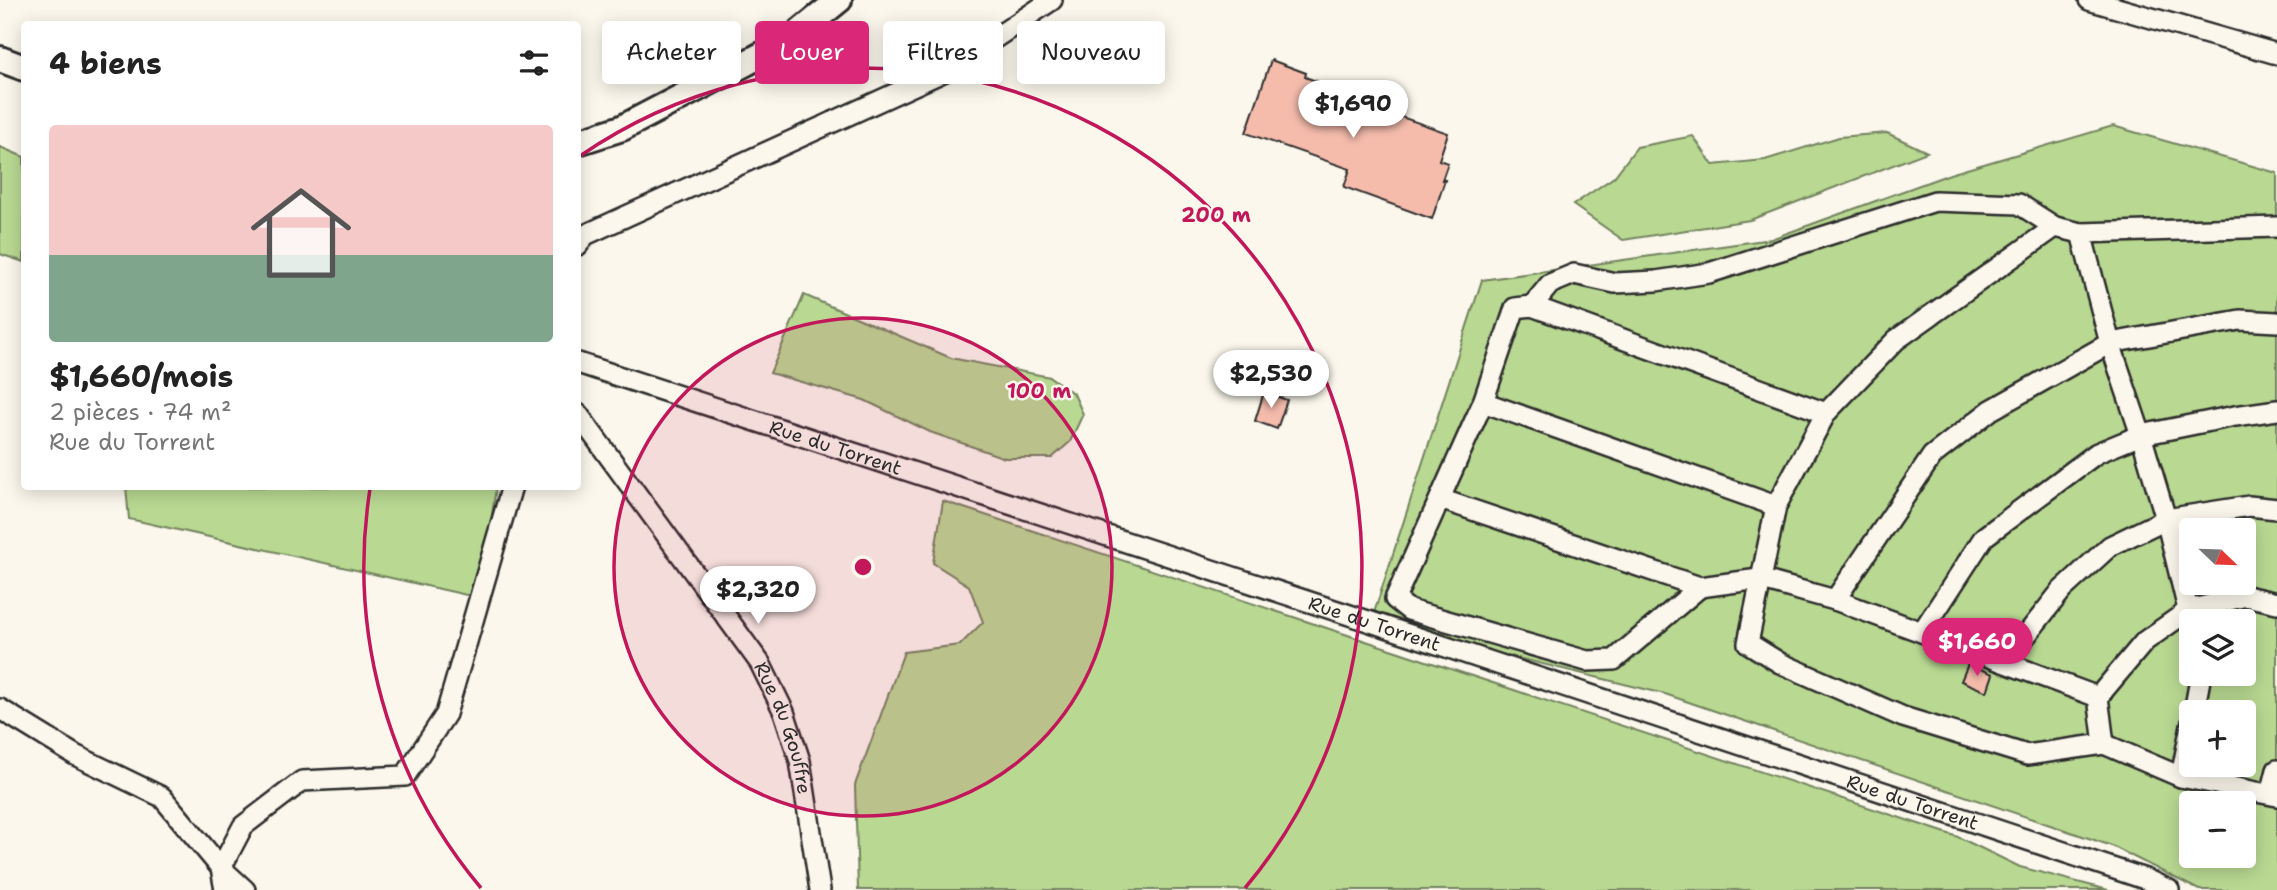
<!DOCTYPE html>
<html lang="fr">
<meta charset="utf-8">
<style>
body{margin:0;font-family:"Shantell Sans",sans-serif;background:#f2f2f2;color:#222;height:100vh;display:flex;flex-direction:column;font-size:26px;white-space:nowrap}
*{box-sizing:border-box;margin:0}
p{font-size:23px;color:#767676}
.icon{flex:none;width:38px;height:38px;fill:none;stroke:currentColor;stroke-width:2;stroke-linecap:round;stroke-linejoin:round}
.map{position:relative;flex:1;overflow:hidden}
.sheet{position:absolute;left:21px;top:21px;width:560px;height:469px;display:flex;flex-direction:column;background:#fff;border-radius:7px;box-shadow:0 4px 18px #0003}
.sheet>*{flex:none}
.top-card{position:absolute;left:602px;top:21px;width:665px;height:63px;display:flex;gap:14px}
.needle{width:46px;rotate:113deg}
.controls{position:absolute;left:2179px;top:518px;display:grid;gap:14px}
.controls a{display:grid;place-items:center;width:77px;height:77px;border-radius:7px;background:#fff;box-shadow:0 4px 18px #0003;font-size:35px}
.price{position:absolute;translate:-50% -60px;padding:0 16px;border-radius:24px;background:#fff;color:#222;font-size:23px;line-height:46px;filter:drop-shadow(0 2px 4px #0008)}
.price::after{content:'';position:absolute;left:50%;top:42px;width:21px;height:16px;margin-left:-10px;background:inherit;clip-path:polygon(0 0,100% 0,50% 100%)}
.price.selected{background:#db2777;color:#fff}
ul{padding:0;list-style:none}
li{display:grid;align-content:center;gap:14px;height:371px;padding:0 28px}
li span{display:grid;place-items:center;height:217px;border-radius:7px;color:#555}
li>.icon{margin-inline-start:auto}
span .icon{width:126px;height:126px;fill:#fffc;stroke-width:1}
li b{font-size:30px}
h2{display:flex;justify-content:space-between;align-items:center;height:84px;padding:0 28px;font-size:30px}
.pill{padding:0 24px;border-radius:7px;background:#fff;box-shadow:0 4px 18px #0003;font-size:24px;line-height:63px}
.pill.selected{background:#db2777;color:#fff}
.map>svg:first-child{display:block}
</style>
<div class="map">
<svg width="2277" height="890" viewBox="0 0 2277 890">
<rect width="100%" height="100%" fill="#fbf7ec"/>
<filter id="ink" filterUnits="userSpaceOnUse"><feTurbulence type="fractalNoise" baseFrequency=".0143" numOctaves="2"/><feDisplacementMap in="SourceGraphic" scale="14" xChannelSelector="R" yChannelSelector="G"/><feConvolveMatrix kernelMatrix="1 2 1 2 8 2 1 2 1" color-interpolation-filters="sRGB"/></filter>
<g filter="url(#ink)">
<!-- green -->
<path fill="#b9d992" stroke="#72825e" stroke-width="2" fill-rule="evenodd" d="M 2113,126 L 2277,173 L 2277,890 L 2199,890 L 2112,846 L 1665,694 L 1371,622 L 1482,280 L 1771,239 L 1950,174 ZM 2191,530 L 2244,530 L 2244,583 L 2191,583 ZM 2191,621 L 2244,621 L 2244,674 L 2191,674 ZM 2191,712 L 2244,712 L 2244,765 L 2191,765 ZM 2191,803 L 2244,803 L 2244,856 L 2191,856 Z
M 1887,133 L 1927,152 L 1750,220 L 1623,240 L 1573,205 L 1614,177 L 1637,147 L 1693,136 L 1713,165 L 1765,160 L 1839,137 Z
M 0,147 L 24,157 L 24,262 L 0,254 Z
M 804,295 L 951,358 L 1050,377 L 1074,394 L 1083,414 L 1070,442 L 1052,458 L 1005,458 L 930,432 L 864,400 L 770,373 Z
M 126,487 L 496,487 L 480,598 L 129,519 Z
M 943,501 L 1958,837 L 2020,867 L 2108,890 L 858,890 L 855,785 L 904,652 L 960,645 L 983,622 L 969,586 L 933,563 Z"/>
<!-- building -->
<path fill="#f5bcac" stroke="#2b2b2b" stroke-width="2" d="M 1271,60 L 1306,73 L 1305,77 L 1322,83 L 1320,89 L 1448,133 L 1439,160 L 1448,163 L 1442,180 L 1445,180 L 1432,219 L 1344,187 L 1350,169 L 1246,133 Z
M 1264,392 L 1287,400 L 1277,429 L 1255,421 Z
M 1968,664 L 1993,674 L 1987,692 L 1961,681 Z"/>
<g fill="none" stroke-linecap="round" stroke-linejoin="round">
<defs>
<g id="minor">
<path d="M 2089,0 L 2277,54"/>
<path d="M 2277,227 L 2081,233 L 2055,227 L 1896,340 L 1826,413 L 1776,506 L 1748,643 L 1780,663 L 1903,717 L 2027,755 L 2104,744 L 2181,777 L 2277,796"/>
<path d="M 2081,233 L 2110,343 L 2141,435 L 2166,519 L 2191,622"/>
<path d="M 578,245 L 585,235 L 947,70 L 1052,0"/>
<path d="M 1532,306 L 1550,284 L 1574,274 L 1615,283 L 1656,281 L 1709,273 L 1935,201 L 2019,204 L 2055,227"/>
<path id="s1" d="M 578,363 L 1371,622 L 2145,879 L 2169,890"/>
<path d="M 1483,402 L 1776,506"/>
<path id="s2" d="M 578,414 L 760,663 L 784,712 L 800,761 L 820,890"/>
<path d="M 1440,499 L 1700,587 L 1759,579 L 1835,600 L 2098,697"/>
<path d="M 1700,587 L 1614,660 L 1587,661 L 1409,610 L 1395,599 L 1483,402 L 1515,308 L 1532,306 L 1826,413"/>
<path d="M 1835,600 L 1932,456 L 1991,410 L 2110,343 L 2240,320 L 2277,322"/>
<path d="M 1922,632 L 1984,537 L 2097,453 L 2141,435 L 2235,416 L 2277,410"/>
<path d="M 2005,662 L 2062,590 L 2110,546 L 2166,519 L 2249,506 L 2277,509"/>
<path d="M 0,709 L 75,755 L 162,797 L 221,868 L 245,890"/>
<path d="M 2194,712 L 2201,674"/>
<path d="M 2104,744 L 2098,697 L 2145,641 L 2189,610 L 2246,596 L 2277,603"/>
<path d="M 2181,777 L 2191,725"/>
<path d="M 2271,794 L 2277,770"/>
<path d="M 225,890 L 221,868 L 243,826 L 302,781 L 405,776 L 446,714 L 512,486"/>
</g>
<path id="major" d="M 0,59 L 24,68
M 578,142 L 622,128 L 790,40 L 839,0"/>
</defs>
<!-- minor casing -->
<use href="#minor" stroke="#2b2b2b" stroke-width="24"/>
<!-- major casing -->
<use href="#major" stroke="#2b2b2b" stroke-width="30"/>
<!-- minor -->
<use href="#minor" stroke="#fbf7ec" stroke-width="19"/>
<!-- major -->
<use href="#major" stroke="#fbf7ec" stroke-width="24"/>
</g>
</g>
<!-- distance rings -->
<circle cx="863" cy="567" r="249" fill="#c2185b" fill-opacity=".12"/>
<g fill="none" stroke="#c2185b" stroke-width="3.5">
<circle cx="863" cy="567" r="249"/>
<path d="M481 888A499 499 0 0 1 370 489M580 156A499 499 0 0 1 1245 888"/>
</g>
<g text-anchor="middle" stroke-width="5" stroke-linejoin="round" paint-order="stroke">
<!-- street labels -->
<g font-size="19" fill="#2b2b2b" stroke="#fbf7ec">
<text dy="7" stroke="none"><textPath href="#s1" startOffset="271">Rue du Torrent</textPath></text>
<text dy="7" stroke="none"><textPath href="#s1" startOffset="838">Rue du Torrent</textPath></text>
<text dy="7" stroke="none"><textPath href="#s2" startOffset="378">Rue du Gouffre</textPath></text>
<text dy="7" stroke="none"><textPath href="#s1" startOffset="1405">Rue du Torrent</textPath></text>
</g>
</g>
<circle cx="863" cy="567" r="10" fill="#c2185b" stroke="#fbf7ec" stroke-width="3.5"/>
<g font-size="21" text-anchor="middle" font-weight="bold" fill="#c2185b" stroke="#fbf7ec" stroke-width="5" stroke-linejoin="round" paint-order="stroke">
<text x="1216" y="222">200 m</text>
<text x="1039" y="398">100 m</text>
</g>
</svg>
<div class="controls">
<a><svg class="needle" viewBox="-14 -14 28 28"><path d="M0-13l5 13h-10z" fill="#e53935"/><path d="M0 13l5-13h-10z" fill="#767676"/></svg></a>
<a><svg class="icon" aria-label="layers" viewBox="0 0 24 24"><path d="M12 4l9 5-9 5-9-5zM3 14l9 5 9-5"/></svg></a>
<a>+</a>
<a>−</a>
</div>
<b class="price" style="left:1353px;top:140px">$1,690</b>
<b class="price" style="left:1271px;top:410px">$2,530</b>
<b class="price" style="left:758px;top:626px">$2,320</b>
<b class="price selected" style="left:1977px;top:678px">$1,660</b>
<div class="top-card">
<a class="pill">Acheter</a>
<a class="pill selected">Louer</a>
<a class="pill">Filtres</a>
<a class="pill">Nouveau</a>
</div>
<section class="sheet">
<h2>4 biens<svg class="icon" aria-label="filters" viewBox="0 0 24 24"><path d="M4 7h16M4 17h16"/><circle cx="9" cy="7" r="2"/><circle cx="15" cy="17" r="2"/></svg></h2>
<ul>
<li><span style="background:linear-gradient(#f6c9c9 60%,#7fa58c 0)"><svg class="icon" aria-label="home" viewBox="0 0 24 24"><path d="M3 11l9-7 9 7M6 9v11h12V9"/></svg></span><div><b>$1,660/mois</b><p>2 pièces · 74 m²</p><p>Rue du Torrent</p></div></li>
</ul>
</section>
</div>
